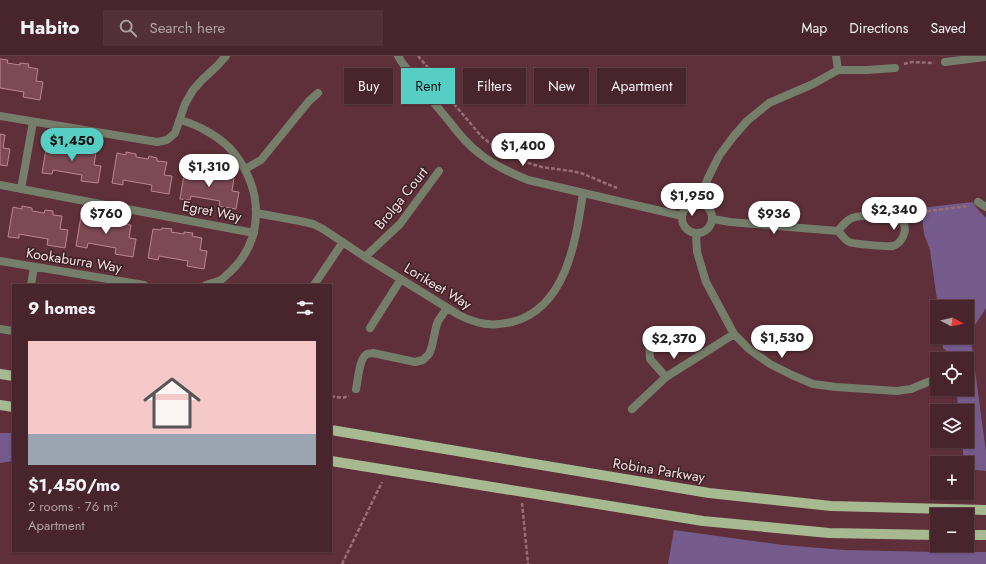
<!DOCTYPE html>
<meta charset="utf-8">
<style>
body{margin:0;font-family:Jost,sans-serif;background:#523038;color:#f1f3f6;height:100vh;display:flex;flex-direction:column;font-size:15px;white-space:nowrap}
*{box-sizing:border-box;margin:0}
p{font-size:13px;color:#b1a4a9}
.icon{flex:none;width:22px;height:22px;fill:none;stroke:currentColor;stroke-width:2;stroke-linecap:round;stroke-linejoin:round}
.map{position:relative;flex:1;overflow:hidden}
.side{position:absolute;left:12px;top:228px;width:320px;height:268px;display:flex;flex-direction:column;background:#48242c;border-radius:0px;box-shadow:0 1px 3px #0004,0 0 0 1px #604148}
.side>*{flex:none}
.hud{position:absolute;left:344px;top:12px;width:380px;height:36px;display:flex;gap:8px}
.needle{width:26px;rotate:97deg}
.tools{position:absolute;left:930px;top:244px;display:grid;gap:8px}
.tools a{display:grid;place-items:center;width:44px;height:44px;border-radius:0px;background:#48242c;box-shadow:0 1px 3px #0004,0 0 0 1px #604148;font-size:20px}
.price{position:absolute;translate:-50% -34px;padding:0 9px;border-radius:14px;background:#fff;color:#222;font-size:13px;line-height:26px;filter:drop-shadow(0 1px 2px #0008)}
.price::after{content:'';position:absolute;left:50%;top:24px;width:12px;height:9px;margin-left:-6px;background:inherit;clip-path:polygon(0 0,100% 0,50% 100%)}
.price.active{background:#56cec4;color:#111}
ul{padding:0;list-style:none}
li{display:grid;align-content:center;gap:8px;height:212px;padding:0 16px}
li span{display:grid;place-items:center;height:124px;border-radius:0px;color:#555}
li>.icon{margin-inline-start:auto}
span .icon{width:72px;height:72px;fill:#fffc;stroke-width:1}
li b{font-size:17px}
h2{display:flex;justify-content:space-between;align-items:center;height:48px;padding:0 16px;font-size:17px}
.chip{padding:0 14px;border-radius:0px;background:#48242c;box-shadow:0 1px 3px #0004,0 0 0 1px #604148;font-size:14px;line-height:36px}
.chip.active{background:#56cec4;color:#111}
header{display:flex;align-items:center;gap:24px;box-sizing:border-box;height:56px;padding:0 20px;background:#48242c;border-bottom:1px solid #604148}
header strong{font-size:19px}
nav{display:flex;gap:22px;margin-inline-start:auto;font-size:14px}
.search{width:280px;height:36px;background:#523038;display:flex;align-items:center;gap:10px;box-sizing:border-box;padding:0 14px;border-radius:0px;color:#b1a4a9;font-size:15px}
.map>svg:first-child{display:block}
</style>
<header>
<strong>Habito</strong>
<div class="search"><svg class="icon" aria-label="search" viewBox="0 0 24 24"><circle cx="10" cy="10" r="6"/><path d="M15 15l6 6"/></svg>Search here</div>
<nav><a>Map</a><a>Directions</a><a>Saved</a></nav>
</header>
<div class="map">
<svg width="986" height="508" viewBox="0 0 986 508">
<rect width="100%" height="100%" fill="#60303a"/>
<!-- green -->
<path fill="#755b8c" d="M 973,146 L 975,150 L 986,162 L 986,252 L 970,277 L 986,396 L 986,415 L 967,413 L 967,407 L 964,407 L 962,385 L 967,385 L 967,355 L 958,355 L 957,333 L 967,333 L 967,303 L 953,303 L 951,299 L 943,292 L 942,281 L 967,281 L 967,251 L 938,251 L 930,194 L 924,178 L 921,152 Z
M 0,377 L 13,377 L 13,405 L 0,407 Z
M 674,474 L 783,489 L 844,494 L 935,496 L 986,496 L 986,508 L 668,508 Z"/>
<!-- building -->
<path fill="#7d4a54" stroke="#bd858f" d="M 0,3 L 8,4 L 7,7 L 20,9 L 20,7 L 29,8 L 28,11 L 38,13 L 36,25 L 43,26 L 40,44 L 23,41 L 24,36 L 0,32 Z
M 0,78 L 5,79 L 3,92 L 10,93 L 7,110 L 0,109 Z
M 56,86 L 66,88 L 65,90 L 78,93 L 78,90 L 87,91 L 86,94 L 96,96 L 94,109 L 101,110 L 98,127 L 81,125 L 82,119 L 53,114 L 52,118 L 42,117 L 47,87 L 56,88 Z
M 126,96 L 136,98 L 136,101 L 148,103 L 149,100 L 157,102 L 157,105 L 167,106 L 164,119 L 172,120 L 169,138 L 151,135 L 152,129 L 123,124 L 123,129 L 112,127 L 117,97 L 126,99 Z
M 194,112 L 204,114 L 203,116 L 216,119 L 216,116 L 225,118 L 224,120 L 234,122 L 232,135 L 239,136 L 236,153 L 219,150 L 220,145 L 191,140 L 190,144 L 180,143 L 185,113 L 194,115 Z
M 22,150 L 32,152 L 32,155 L 44,157 L 45,154 L 53,155 L 53,159 L 62,160 L 60,173 L 68,174 L 65,192 L 47,189 L 48,183 L 19,178 L 19,182 L 8,181 L 13,151 L 22,153 Z
M 91,159 L 101,161 L 100,164 L 113,166 L 113,163 L 122,165 L 121,168 L 131,169 L 129,182 L 136,183 L 133,201 L 115,198 L 116,192 L 88,187 L 87,192 L 76,190 L 81,160 L 90,162 Z
M 162,172 L 172,173 L 171,176 L 184,178 L 184,176 L 193,177 L 192,180 L 202,182 L 200,194 L 207,195 L 204,213 L 187,210 L 188,205 L 159,200 L 158,204 L 148,202 L 153,173 L 161,174 Z"/>
<g fill="none" stroke-linecap="round" stroke-linejoin="round">
<!-- path -->
<path stroke="#986e76" stroke-width="2.5" stroke-dasharray="4 2" stroke-linecap="butt" d="M 418,0 L 430,14 L 436,25 L 454,48 L 482,81 L 490,87 L 505,96 L 525,106 L 542,111 L 571,115 L 581,117 L 617,132
M 904,8 L 912,6 L 934,7
M 672,146 L 689,142
M 921,156 L 969,150
M 331,340 L 342,342 L 349,340
M 522,447 L 528,508
M 342,508 L 382,426"/>
<!-- service -->
<path stroke="#757e6a" stroke-width="8" d="M 0,60 L 157,86 L 167,84 L 175,77 L 185,48 L 193,34 L 202,24 L 217,10 L 226,0
M 180,64 C 199,69 222,82 234,97 C 263,134 265,183 230,216 C 227,218 224,222 221,224 C 217,226 211,227 206,229
M 245,113 L 261,104 L 309,45 L 318,37
M 0,129 L 254,177
M 21,133 L 33,66
M 256,157 L 300,165 L 313,168 L 323,173 L 365,201 L 459,259 C 477,268 492,271 512,266 C 567,252 576,183 583,137
M 365,201 L 400,168 L 439,115
M 0,205 L 144,229
M 31,229 L 34,211
M 314,229 L 343,186
M 370,272 L 401,223
M 0,273 L 13,275
M 356,333 C 358,325 359,302 367,298 C 369,297 371,298 373,297 L 415,306 L 423,304 L 429,298 L 432,290 L 436,271 L 438,265 L 447,252"/>
<!-- minor -->
<path stroke="#757e6a" stroke-width="8" d="M 398,0 L 403,8 C 418,27 433,46 449,65 C 458,77 468,89 480,98 C 495,110 511,117 528,124 L 682,160
M 836,0 L 838,14
M 945,6 L 986,1
M 699,146 L 708,122 L 719,100 L 733,81 L 747,65 L 769,47 L 813,28 L 838,14 L 867,14 L 895,12
M 978,146 L 986,151
M682 162a15 15 0 1 1 30 0a15 15 0 1 1-30 0Z
M 713,163 L 730,166 L 838,175 C 841,178 845,184 849,186 C 853,188 889,191 893,190 C 902,187 908,175 903,166 C 902,165 900,163 899,162 C 885,161 862,157 850,163 C 845,166 842,170 838,175
M 696,177 L 697,196 L 706,226 L 734,278 L 749,293 L 770,308 L 792,319 L 813,328 L 836,331 L 897,335 L 911,333 L 935,323
M 649,281 L 650,303 L 666,321
M 632,353 L 666,321 L 734,278"/>
<!-- primary -->
<path stroke="#a7b991" stroke-width="10" d="M 0,318 L 13,320
M 0,349 L 13,351
M 331,374 L 709,437 L 831,450 L 986,454
M 331,405 L 703,465 L 829,477 L 937,479
M 967,479 L 986,479"/>
</g>
<g text-anchor="middle" stroke-width="3" stroke-linejoin="round" paint-order="stroke">
<!-- street labels -->
<g font-size="14" fill="#fcdde2" stroke="#372125">
<text transform="translate(401 142) rotate(-51)" y="5">Brolga Court</text>
<text transform="translate(212 155) rotate(11)" y="5">Egret Way</text>
<text transform="translate(74 204) rotate(9)" y="5">Kookaburra Way</text>
<text transform="translate(438 230) rotate(31)" y="5">Lorikeet Way</text>
<text transform="translate(659 414) rotate(9)" y="5">Robina Parkway</text>
</g>
</g>
</svg>
<div class="tools">
<a><svg class="needle" viewBox="-14 -14 28 28"><path d="M0-13l5 13h-10z" fill="#e53935"/><path d="M0 13l5-13h-10z" fill="#b1a4a9"/></svg></a>
<a><svg class="icon" aria-label="locate" viewBox="0 0 24 24"><circle cx="12" cy="12" r="6"/><path d="M12 2v4M12 18v4M2 12h4M18 12h4"/></svg></a>
<a><svg class="icon" aria-label="layers" viewBox="0 0 24 24"><path d="M12 4l9 5-9 5-9-5zM3 14l9 5 9-5"/></svg></a>
<a>+</a>
<a>−</a>
</div>
<b class="price active" style="left:72px;top:106px">$1,450</b>
<b class="price" style="left:523px;top:111px">$1,400</b>
<b class="price" style="left:209px;top:132px">$1,310</b>
<b class="price" style="left:692px;top:161px">$1,950</b>
<b class="price" style="left:894px;top:175px">$2,340</b>
<b class="price" style="left:106px;top:179px">$760</b>
<b class="price" style="left:774px;top:179px">$936</b>
<b class="price" style="left:782px;top:303px">$1,530</b>
<b class="price" style="left:674px;top:304px">$2,370</b>
<div class="hud">
<a class="chip">Buy</a>
<a class="chip active">Rent</a>
<a class="chip">Filters</a>
<a class="chip">New</a>
<a class="chip">Apartment</a>
</div>
<section class="side">
<h2>9 homes<svg class="icon" aria-label="filters" viewBox="0 0 24 24"><path d="M4 7h16M4 17h16"/><circle cx="9" cy="7" r="2"/><circle cx="15" cy="17" r="2"/></svg></h2>
<ul>
<li><span style="background:linear-gradient(#f6c9c9 75%,#9aa5b1 0)"><svg class="icon" aria-label="home" viewBox="0 0 24 24"><path d="M3 11l9-7 9 7M6 9v11h12V9"/></svg></span><div><b>$1,450/mo</b><p>2 rooms · 76 m²</p><p>Apartment</p></div></li>
</ul>
</section>
</div>
